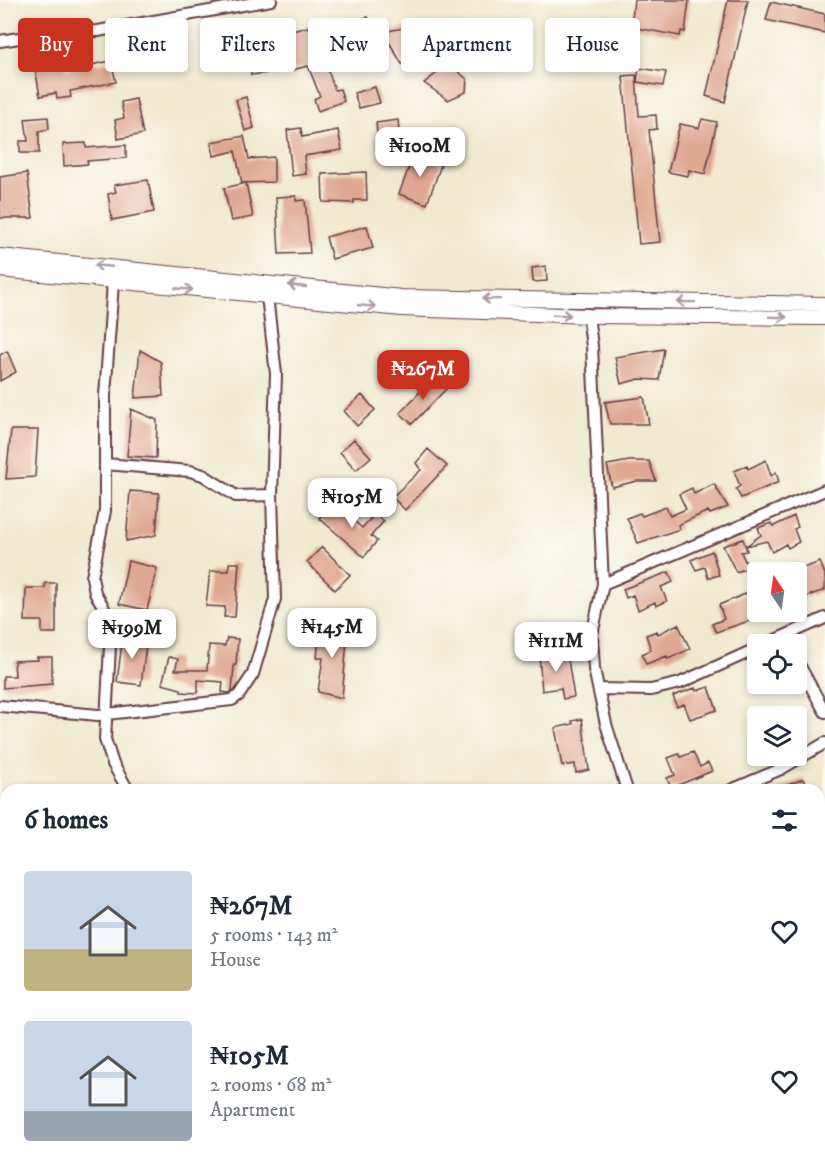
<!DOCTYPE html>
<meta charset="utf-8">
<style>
body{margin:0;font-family:"IM FELL DW Pica",serif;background:#f2f2f3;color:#1f2937;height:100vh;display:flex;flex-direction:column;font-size:22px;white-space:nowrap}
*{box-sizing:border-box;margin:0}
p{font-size:20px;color:#747a83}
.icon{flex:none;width:33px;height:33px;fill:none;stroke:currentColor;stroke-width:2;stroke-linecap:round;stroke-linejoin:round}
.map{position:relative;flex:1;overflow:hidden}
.sheet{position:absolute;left:0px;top:784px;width:825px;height:386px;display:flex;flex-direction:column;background:#fff;border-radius:18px 18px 0 0;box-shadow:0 3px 9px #0003}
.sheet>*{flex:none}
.banner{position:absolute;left:18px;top:18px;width:789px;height:54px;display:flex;gap:12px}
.needle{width:39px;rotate:347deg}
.buttons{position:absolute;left:747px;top:562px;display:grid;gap:12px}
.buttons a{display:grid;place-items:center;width:60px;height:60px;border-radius:6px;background:#fff;box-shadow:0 3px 9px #0003;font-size:30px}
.price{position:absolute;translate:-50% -51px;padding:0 14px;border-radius:12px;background:#fff;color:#222;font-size:20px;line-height:39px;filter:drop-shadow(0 2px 3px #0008)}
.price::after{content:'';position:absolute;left:50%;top:36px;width:18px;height:14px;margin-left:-9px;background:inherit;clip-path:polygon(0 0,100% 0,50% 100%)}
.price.current{background:#c8321e;color:#fff}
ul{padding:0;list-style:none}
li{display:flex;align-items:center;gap:18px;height:150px;padding:0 24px}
li span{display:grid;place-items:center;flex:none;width:168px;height:120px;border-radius:6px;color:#555}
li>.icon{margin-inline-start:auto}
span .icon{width:72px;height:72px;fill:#fffc;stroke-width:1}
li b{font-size:26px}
h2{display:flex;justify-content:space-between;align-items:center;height:72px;padding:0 24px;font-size:26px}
.pill{padding:0 21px;border-radius:6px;background:#fff;box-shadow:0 3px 9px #0003;font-size:21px;line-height:54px}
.pill.current{background:#c8321e;color:#fff}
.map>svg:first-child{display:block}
</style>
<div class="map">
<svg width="825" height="1169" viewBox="0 0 825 1169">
<rect width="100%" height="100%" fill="#fdfcf7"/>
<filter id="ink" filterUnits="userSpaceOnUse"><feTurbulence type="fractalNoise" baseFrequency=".0167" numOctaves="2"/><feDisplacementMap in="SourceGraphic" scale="12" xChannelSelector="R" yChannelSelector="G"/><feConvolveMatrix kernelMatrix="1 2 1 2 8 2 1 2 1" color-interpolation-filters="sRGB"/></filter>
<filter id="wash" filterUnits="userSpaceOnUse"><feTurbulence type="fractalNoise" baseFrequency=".008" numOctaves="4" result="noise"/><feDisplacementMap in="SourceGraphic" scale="24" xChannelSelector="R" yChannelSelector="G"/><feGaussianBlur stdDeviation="1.35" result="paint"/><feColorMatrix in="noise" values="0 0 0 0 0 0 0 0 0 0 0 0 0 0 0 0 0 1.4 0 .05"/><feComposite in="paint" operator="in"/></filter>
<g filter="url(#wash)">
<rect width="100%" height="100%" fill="#f0e9cf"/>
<g id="blocks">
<!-- building -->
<path fill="#e0a792" d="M 634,0 L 689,0 L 685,32 L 681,31 L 680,36 L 631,27 Z
M 728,0 L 748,0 L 725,102 L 706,96 Z
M 771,2 L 825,14 L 825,33 L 766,20 Z
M 368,17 L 381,57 L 366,61 L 365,55 L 360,55 L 326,65 L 335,90 L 340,89 L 344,101 L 318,111 L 314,99 L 320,96 L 308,66 L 288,71 L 280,39 L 293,36 L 292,31 L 319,24 L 322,34 L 356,24 L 355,20 Z
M 408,27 L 422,57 L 402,64 L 383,32 Z
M 478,29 L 496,45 L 481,62 L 464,44 Z
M 263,39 L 268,73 L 251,75 L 250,67 L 238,68 L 235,44 Z
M 64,60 L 66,70 L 111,61 L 116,82 L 70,91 L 71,97 L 57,99 L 56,93 L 40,96 L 35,68 Z
M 449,64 L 467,79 L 466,92 L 448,100 L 424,83 Z
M 639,68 L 666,72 L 663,86 L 637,82 Z
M 636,75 L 639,116 L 656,115 L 657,129 L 649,130 L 660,242 L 639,244 L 623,76 Z
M 375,87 L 380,103 L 359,108 L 354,93 Z
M 246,97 L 254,128 L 245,131 L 236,100 Z
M 136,99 L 143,134 L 118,139 L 115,120 L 124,118 L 121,102 Z
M 48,117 L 49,129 L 39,131 L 39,153 L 20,153 L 20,141 L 28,141 L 25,119 Z
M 702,119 L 717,122 L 705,174 L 689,170 L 688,176 L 668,172 L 680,124 L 699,128 Z
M 398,120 L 400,141 L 378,143 L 376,123 Z
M 301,128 L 302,137 L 338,130 L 342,150 L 304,156 L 306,174 L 292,176 L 287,130 Z
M 244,136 L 249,159 L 274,157 L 274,182 L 242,183 L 235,151 L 214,156 L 211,142 Z
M 86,143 L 86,148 L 126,145 L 126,158 L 87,161 L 88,164 L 64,166 L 63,144 Z
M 415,151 L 431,156 L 429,161 L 441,165 L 427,204 L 399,194 Z
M 366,172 L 367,200 L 354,200 L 354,203 L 323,202 L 322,174 Z
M 27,173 L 33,218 L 0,218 L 0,177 Z
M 148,180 L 154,212 L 112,220 L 108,194 L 116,192 L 114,185 Z
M 246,183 L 253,217 L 231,221 L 224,188 Z
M 296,196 L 296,201 L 305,200 L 310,253 L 279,254 L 276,197 Z
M 367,226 L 373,248 L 332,259 L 326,237 Z
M 546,266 L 547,281 L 533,282 L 532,268 Z
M 664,349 L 659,380 L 639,379 L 621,384 L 615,357 Z
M 140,350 L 161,362 L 163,396 L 135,398 Z
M 7,351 L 16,372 L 0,381 L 0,355 Z
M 434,377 L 446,389 L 412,424 L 400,413 Z
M 362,395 L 375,410 L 357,426 L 344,411 Z
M 644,397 L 649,424 L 610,424 L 605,402 Z
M 131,409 L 157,420 L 156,458 L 127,456 Z
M 11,430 L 38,430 L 35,477 L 6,479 Z
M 354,439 L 371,457 L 356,470 L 340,452 Z
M 428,449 L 447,466 L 405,510 L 392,497 L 421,470 L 416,463 Z
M 766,460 L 771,476 L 776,472 L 779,482 L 741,498 L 736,489 L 740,486 L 734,471 L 747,466 L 748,469 Z
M 629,461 L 649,461 L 656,481 L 637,481 L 612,487 L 607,465 Z
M 714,484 L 728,507 L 710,514 L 708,511 L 678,525 L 680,529 L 638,543 L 627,518 L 640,513 L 642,516 L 666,507 L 670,516 L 686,509 L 679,494 L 692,488 L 694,494 Z
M 130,491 L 159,493 L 156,535 L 126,541 Z
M 333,502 L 362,528 L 375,514 L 384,521 L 371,536 L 377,541 L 364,557 L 319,518 Z
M 794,516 L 798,527 L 794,529 L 799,542 L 788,548 L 786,544 L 772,552 L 767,541 L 746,546 L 761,535 L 758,528 L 771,523 L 774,526 Z
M 743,539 L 747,551 L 741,552 L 748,568 L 736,572 L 723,546 Z
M 322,547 L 350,575 L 335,590 L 307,562 Z
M 712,551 L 719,575 L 708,578 L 705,567 L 696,570 L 691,560 Z
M 128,561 L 157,568 L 147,610 L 119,604 Z
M 820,562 L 825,574 L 825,590 L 796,600 L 796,573 L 792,572 Z
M 229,563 L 239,563 L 235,617 L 224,617 L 225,607 L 206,606 L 210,571 L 229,571 Z
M 669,572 L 673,582 L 661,587 L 667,601 L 656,606 L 655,602 L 638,610 L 633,595 L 626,598 L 623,589 Z
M 45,583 L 56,583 L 56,633 L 42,633 L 42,621 L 25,621 L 26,588 L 45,588 Z
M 750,592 L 755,608 L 758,607 L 758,618 L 716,632 L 712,624 L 724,619 L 719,605 Z
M 320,624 L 348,629 L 342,698 L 318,692 L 323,658 L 317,658 Z
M 678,624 L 690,649 L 668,659 L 667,656 L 646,664 L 642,654 L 651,650 L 646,635 L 657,631 L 658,634 Z
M 123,635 L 147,637 L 141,685 L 117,682 Z
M 227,638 L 238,639 L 236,665 L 234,665 L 232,691 L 229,693 L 222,692 L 223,682 L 198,680 L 198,693 L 181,692 L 181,689 L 162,684 L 169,657 L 178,659 L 175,670 L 207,670 L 209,645 L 225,646 Z
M 566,647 L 574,697 L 563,699 L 561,688 L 542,691 L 539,655 L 557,652 L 557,648 Z
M 37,657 L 52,657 L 52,684 L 3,688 L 3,676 L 15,676 L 14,661 L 38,660 Z
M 709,687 L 717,710 L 690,719 L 684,704 L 677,707 L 673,696 L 695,688 L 696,691 Z
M 582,719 L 589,770 L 576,773 L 575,764 L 562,766 L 555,728 L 573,724 L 572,721 Z
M 693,752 L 700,767 L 708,763 L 712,771 L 671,788 L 667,778 L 675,775 L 668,758 L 679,754 L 681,757 Z
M 803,779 L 808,790 L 775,790 Z"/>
</g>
</g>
<g filter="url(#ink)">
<use href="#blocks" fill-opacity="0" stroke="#633d44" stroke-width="1.5"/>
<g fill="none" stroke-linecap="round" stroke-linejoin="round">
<defs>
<path id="minor" d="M 0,41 L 57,32 L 98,31 L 271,0
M 113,282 L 105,396 L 105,511 L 92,577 L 95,593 L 103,606 L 111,628 L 105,739 L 113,764 L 128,790
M 588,316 L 592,346 L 603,584
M 105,464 L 190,471 L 203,475 L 236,496 L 272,495
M 764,645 L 825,618
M 796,659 L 825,712
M 600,689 L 651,690 L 680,683 L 758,648
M 0,706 L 98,715 L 232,700 L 239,695 L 253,674 L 275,599 L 272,495 L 276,374 L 267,296
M 627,790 L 606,724 L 594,669 L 592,635 L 603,584 L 825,490
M 731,790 L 781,769 L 825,743
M 819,863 L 825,861
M 0,865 L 6,866
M 0,1002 L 6,1025
M 10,1169 L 11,1164"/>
<path id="tertiary" d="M 0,256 L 402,297 L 825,304
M 0,270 L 402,309 L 588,316 L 825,318"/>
</defs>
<!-- minor casing -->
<use href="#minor" stroke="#633d44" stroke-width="14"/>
<!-- tertiary casing -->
<use href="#tertiary" stroke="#633d44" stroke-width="16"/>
<!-- minor -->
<use href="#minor" stroke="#fff" stroke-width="10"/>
<!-- tertiary -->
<use href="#tertiary" stroke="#fff" stroke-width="14"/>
</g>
<!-- one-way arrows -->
<defs><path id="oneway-shaft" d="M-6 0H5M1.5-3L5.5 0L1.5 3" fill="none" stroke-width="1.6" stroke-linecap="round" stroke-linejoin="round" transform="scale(1.5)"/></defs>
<g stroke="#ae9aa0">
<use href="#oneway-shaft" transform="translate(103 266) rotate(-175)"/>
<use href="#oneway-shaft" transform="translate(297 286) rotate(-174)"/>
<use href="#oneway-shaft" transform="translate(184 289) rotate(5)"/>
<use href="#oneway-shaft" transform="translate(491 299) rotate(-179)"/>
<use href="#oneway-shaft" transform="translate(686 302) rotate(-179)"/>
<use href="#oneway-shaft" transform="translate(367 306) rotate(5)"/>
<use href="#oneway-shaft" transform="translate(562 315) rotate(2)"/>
<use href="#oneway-shaft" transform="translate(778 317) rotate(2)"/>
</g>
</g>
</svg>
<div class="buttons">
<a><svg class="needle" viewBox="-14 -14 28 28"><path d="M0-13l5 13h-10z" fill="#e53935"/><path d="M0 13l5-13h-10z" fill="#747a83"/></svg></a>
<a><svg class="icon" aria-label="locate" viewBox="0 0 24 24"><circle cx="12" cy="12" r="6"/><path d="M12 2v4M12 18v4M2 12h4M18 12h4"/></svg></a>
<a><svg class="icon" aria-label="layers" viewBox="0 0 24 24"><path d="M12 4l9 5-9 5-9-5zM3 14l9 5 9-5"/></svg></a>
</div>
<b class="price" style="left:420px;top:178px">₦100M</b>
<b class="price current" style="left:423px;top:401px">₦267M</b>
<b class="price" style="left:352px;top:529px">₦105M</b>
<b class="price" style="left:332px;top:659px">₦145M</b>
<b class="price" style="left:132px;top:660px">₦199M</b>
<b class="price" style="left:556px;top:673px">₦111M</b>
<div class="banner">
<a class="pill current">Buy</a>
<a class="pill">Rent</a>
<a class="pill">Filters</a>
<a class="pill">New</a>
<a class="pill">Apartment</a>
<a class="pill">House</a>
</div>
<section class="sheet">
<h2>6 homes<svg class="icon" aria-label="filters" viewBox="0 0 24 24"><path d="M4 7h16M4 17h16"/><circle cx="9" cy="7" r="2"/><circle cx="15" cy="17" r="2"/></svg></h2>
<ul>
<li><span style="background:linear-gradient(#c9d6e8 65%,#c2b280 0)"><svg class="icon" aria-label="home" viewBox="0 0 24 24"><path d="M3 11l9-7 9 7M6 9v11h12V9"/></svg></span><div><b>₦267M</b><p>5 rooms · 143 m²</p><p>House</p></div><svg class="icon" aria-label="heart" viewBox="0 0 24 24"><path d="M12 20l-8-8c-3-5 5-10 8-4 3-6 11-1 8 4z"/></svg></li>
<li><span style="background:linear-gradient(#c9d6e8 75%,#9aa5b1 0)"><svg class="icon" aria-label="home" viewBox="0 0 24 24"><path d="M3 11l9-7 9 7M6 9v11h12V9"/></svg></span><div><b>₦105M</b><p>2 rooms · 68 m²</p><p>Apartment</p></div><svg class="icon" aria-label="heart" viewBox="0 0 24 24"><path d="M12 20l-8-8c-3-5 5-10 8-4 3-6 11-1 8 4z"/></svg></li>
</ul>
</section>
</div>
